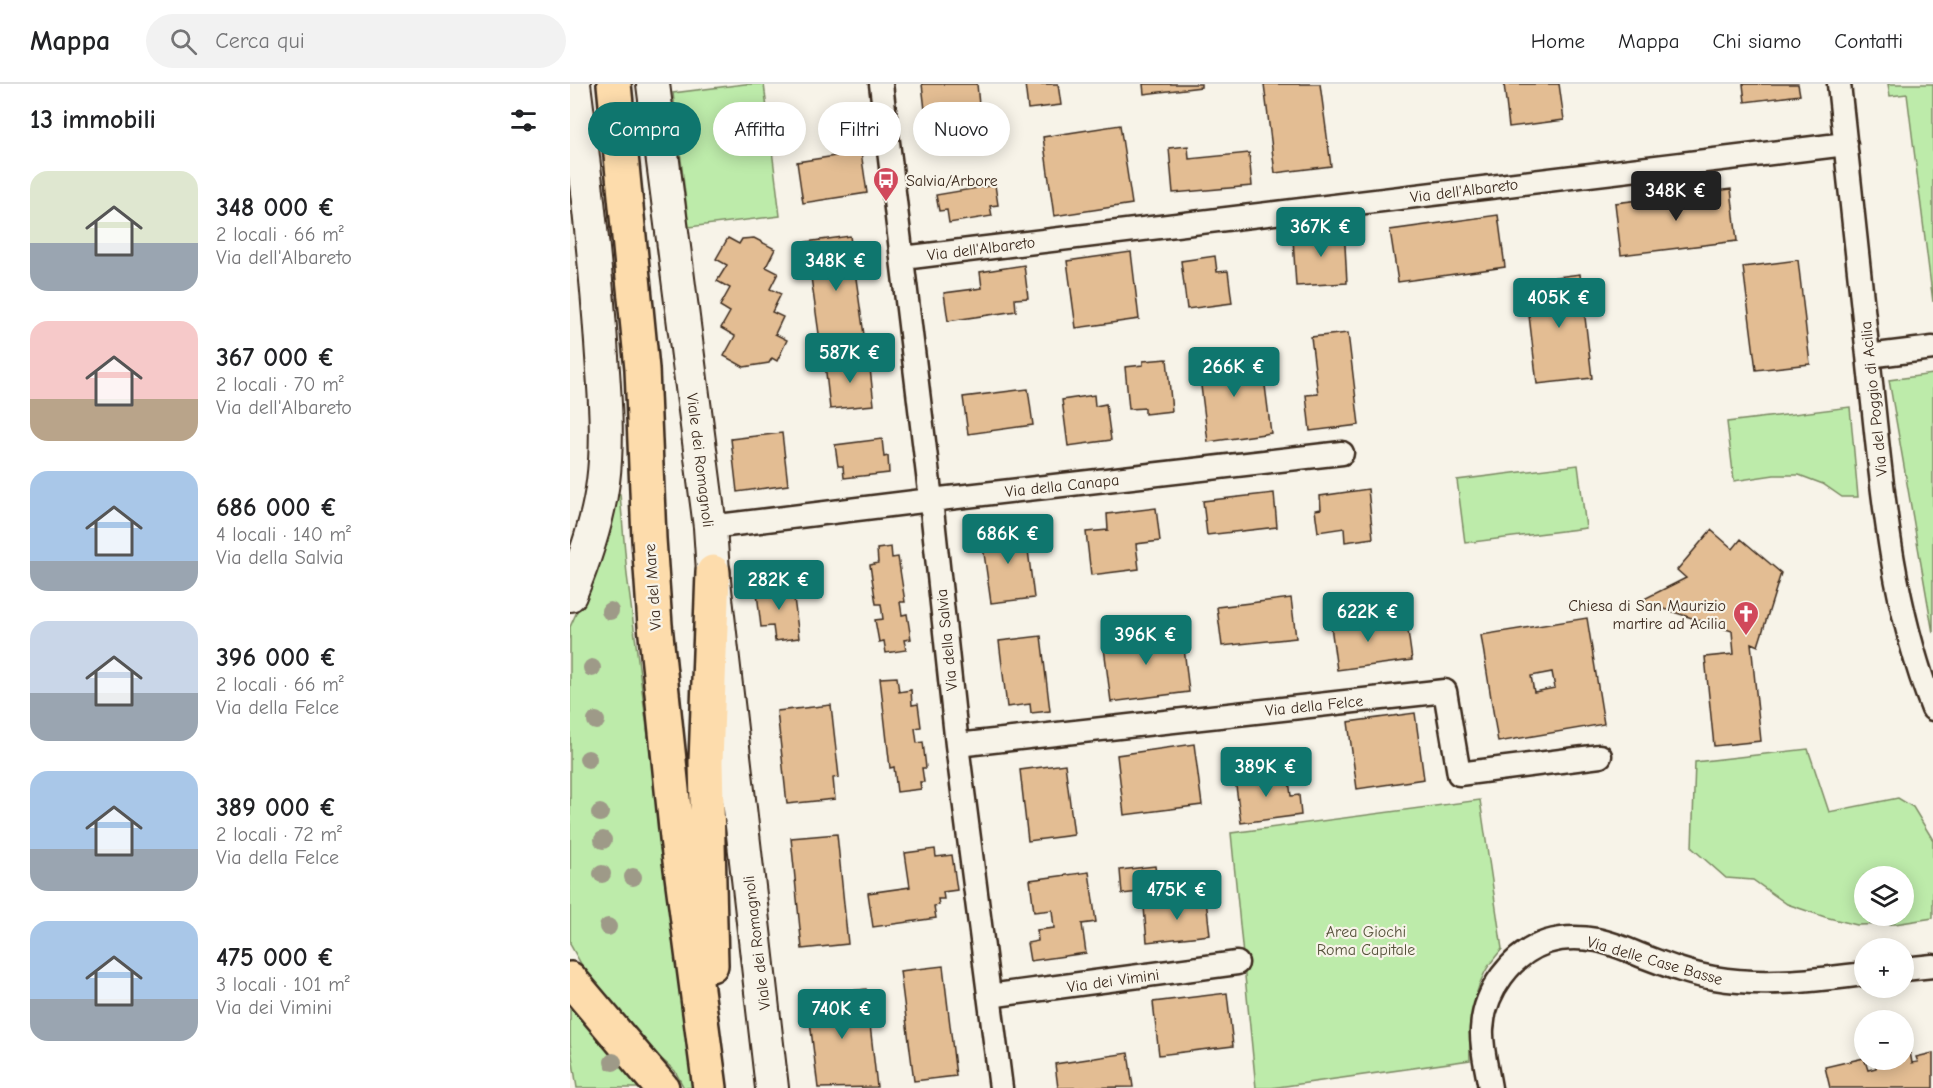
<!DOCTYPE html>
<html lang="it">
<meta charset="utf-8">
<style>
body{margin:0;font-family:"Comic Neue",sans-serif;background:#f2f2f2;color:#202124;height:100vh;display:flex;flex-direction:column;font-size:22px;white-space:nowrap}
*{box-sizing:border-box;margin:0}
p{font-size:20px;color:#757577}
.icon{flex:none;width:33px;height:33px;fill:none;stroke:currentColor;stroke-width:2;stroke-linecap:round;stroke-linejoin:round}
.map{position:relative;flex:1;overflow:hidden}
.sheet{display:flex;flex-direction:column;background:#fff;width:570px}
.sheet>*{flex:none}
.top-card{position:absolute;left:18px;top:18px;width:570px;height:54px;display:flex;gap:12px}
.tools{position:absolute;left:1284px;top:782px;display:grid;gap:12px}
.tools a{display:grid;place-items:center;width:60px;height:60px;border-radius:50%;background:#fff;box-shadow:0 3px 15px #0003;font-size:30px}
.price{position:absolute;translate:-50% -51px;padding:0 14px;border-radius:6px;background:#0f766e;color:#fff;font-size:20px;line-height:39px;filter:drop-shadow(0 2px 3px #0008)}
.price::after{content:'';position:absolute;left:50%;top:36px;width:18px;height:14px;margin-left:-9px;background:inherit;clip-path:polygon(0 0,100% 0,50% 100%)}
.price.active{background:#222;color:#fff}
ul{padding:0;list-style:none}
li{display:flex;align-items:center;gap:18px;height:150px;padding:0 30px}
li span{display:grid;place-items:center;flex:none;width:168px;height:120px;border-radius:18px;color:#555}
li>.icon{margin-inline-start:auto}
span .icon{width:72px;height:72px;fill:#fffc;stroke-width:1}
li b{font-size:26px}
h2{display:flex;justify-content:space-between;align-items:center;height:72px;padding:0 30px;font-size:26px}
.pill{padding:0 21px;border-radius:27px;background:#fff;box-shadow:0 3px 15px #0003;font-size:21px;line-height:54px}
.pill.active{background:#0f766e;color:#fff}
header{display:flex;align-items:center;gap:36px;box-sizing:border-box;height:84px;padding:0 30px;background:#fff;border-bottom:2px solid #e0e0e0}
header strong{font-size:28px}
nav{display:flex;gap:33px;margin-inline-start:auto;font-size:21px}
.search{width:420px;height:54px;background:#f2f2f2;display:flex;align-items:center;gap:15px;box-sizing:border-box;padding:0 21px;border-radius:33px;color:#757577;font-size:22px}
main{display:flex;flex:1;min-height:0}
.map>svg:first-child{display:block}
</style>
<header>
<strong>Mappa</strong>
<div class="search"><svg class="icon" aria-label="search" viewBox="0 0 24 24"><circle cx="10" cy="10" r="6"/><path d="M15 15l6 6"/></svg>Cerca qui</div>
<nav><a>Home</a><a>Mappa</a><a>Chi siamo</a><a>Contatti</a></nav>
</header>
<main>
<section class="sheet">
<h2>13 immobili<svg class="icon" aria-label="filters" viewBox="0 0 24 24"><path d="M4 7h16M4 17h16"/><circle cx="9" cy="7" r="2"/><circle cx="15" cy="17" r="2"/></svg></h2>
<ul>
<li><span style="background:linear-gradient(#dfe7d0 60%,#9aa5b1 0)"><svg class="icon" aria-label="home" viewBox="0 0 24 24"><path d="M3 11l9-7 9 7M6 9v11h12V9"/></svg></span><div><b>348 000 €</b><p>2 locali · 66 m²</p><p>Via dell'Albareto</p></div></li>
<li><span style="background:linear-gradient(#f6c9c9 65%,#b9a48a 0)"><svg class="icon" aria-label="home" viewBox="0 0 24 24"><path d="M3 11l9-7 9 7M6 9v11h12V9"/></svg></span><div><b>367 000 €</b><p>2 locali · 70 m²</p><p>Via dell'Albareto</p></div></li>
<li><span style="background:linear-gradient(#a9c7e8 75%,#9aa5b1 0)"><svg class="icon" aria-label="home" viewBox="0 0 24 24"><path d="M3 11l9-7 9 7M6 9v11h12V9"/></svg></span><div><b>686 000 €</b><p>4 locali · 140 m²</p><p>Via della Salvia</p></div></li>
<li><span style="background:linear-gradient(#c9d6e8 60%,#9aa5b1 0)"><svg class="icon" aria-label="home" viewBox="0 0 24 24"><path d="M3 11l9-7 9 7M6 9v11h12V9"/></svg></span><div><b>396 000 €</b><p>2 locali · 66 m²</p><p>Via della Felce</p></div></li>
<li><span style="background:linear-gradient(#a9c7e8 65%,#9aa5b1 0)"><svg class="icon" aria-label="home" viewBox="0 0 24 24"><path d="M3 11l9-7 9 7M6 9v11h12V9"/></svg></span><div><b>389 000 €</b><p>2 locali · 72 m²</p><p>Via della Felce</p></div></li>
<li><span style="background:linear-gradient(#a9c7e8 65%,#9aa5b1 0)"><svg class="icon" aria-label="home" viewBox="0 0 24 24"><path d="M3 11l9-7 9 7M6 9v11h12V9"/></svg></span><div><b>475 000 €</b><p>3 locali · 101 m²</p><p>Via dei Vimini</p></div></li>
</ul>
</section>
<div class="map">
<svg width="1363" height="1004" viewBox="0 0 1363 1004">
<rect width="100%" height="100%" fill="#f7f3e8"/>
<filter id="ink" filterUnits="userSpaceOnUse"><feTurbulence type="fractalNoise" baseFrequency=".0167" numOctaves="2"/><feDisplacementMap in="SourceGraphic" scale="12" xChannelSelector="R" yChannelSelector="G"/><feConvolveMatrix kernelMatrix="1 2 1 2 8 2 1 2 1" color-interpolation-filters="sRGB"/></filter>
<g filter="url(#ink)">
<!-- green -->
<path fill="#bdebaa" stroke="#7c8a64" stroke-width="1.5" fill-rule="evenodd" d="M 175,0 L 194,0 L 210,132 L 119,143 L 103,9 Z
M 1318,0 L 1363,0 L 1363,218 L 1337,10 L 1320,12 Z
M 1363,290 L 1363,549 L 1319,296 Z
M 1280,323 L 1288,413 L 1272,413 L 1253,400 L 1229,391 L 1204,391 L 1164,397 L 1157,338 Z
M 1008,381 L 1016,444 L 895,459 L 887,396 Z
M 46,408 L 50,410 L 57,491 L 124,1004 L 114,1004 L 105,987 L 86,970 L 15,887 L 0,860 L 0,543 L 13,514 Z
M 1238,665 L 1259,728 L 1328,714 L 1343,723 L 1363,756 L 1363,834 L 1325,840 L 1287,841 L 1255,833 L 1217,820 L 1183,796 L 1156,794 L 1122,764 L 1125,678 ZM 1294,792 L 1334,792 L 1334,831 L 1294,831 Z
M 910,716 L 932,865 C 926,872 919,880 915,888 C 901,914 899,946 900,976 L 701,1004 L 686,1004 L 661,749 Z
M 0,914 L 78,1004 L 7,1004 L 0,959 Z"/>
<!-- building -->
<path fill="#e3bd93" stroke="#3b2a1e" stroke-width="1.5" fill-rule="evenodd" d="M 352,0 L 407,0 L 409,21 L 355,26 Z
M 455,0 L 488,0 L 491,21 L 458,25 Z
M 573,0 L 631,0 L 631,3 L 574,10 Z
M 694,0 L 750,0 L 761,82 L 705,89 Z
M 934,0 L 989,0 L 994,36 L 939,43 Z
M 1173,0 L 1228,0 L 1230,11 L 1175,18 Z
M 550,41 L 562,120 L 484,132 L 473,53 Z
M 618,62 L 619,75 L 679,69 L 682,102 L 603,109 L 599,64 Z
M 291,68 L 297,109 L 233,119 L 227,78 Z
M 425,101 L 428,121 L 420,122 L 422,132 L 379,139 L 377,126 L 369,127 L 366,111 Z
M 1161,105 L 1167,157 L 1051,171 L 1045,119 Z
M 928,131 L 935,183 L 828,198 L 820,146 Z
M 774,143 L 777,199 L 726,202 L 723,155 L 747,154 L 747,144 Z
M 280,152 L 295,258 L 251,264 L 236,158 Z
M 158,154 L 169,160 L 172,155 L 184,154 L 205,165 L 196,183 L 208,189 L 200,205 L 211,210 L 202,228 L 213,233 L 205,250 L 217,256 L 207,277 L 202,274 L 199,279 L 174,283 L 154,272 L 165,252 L 151,244 L 160,228 L 150,222 L 160,204 L 147,197 L 157,181 L 146,175 Z
M 561,168 L 569,235 L 506,244 L 497,177 Z
M 645,172 L 647,188 L 658,187 L 662,219 L 617,225 L 611,177 Z
M 1228,176 L 1240,280 L 1186,286 L 1173,183 Z
M 454,181 L 458,214 L 445,215 L 446,227 L 378,237 L 374,209 L 412,204 L 410,188 Z
M 1010,190 L 1022,294 L 967,300 L 955,197 Z
M 778,249 L 789,341 L 740,347 L 736,311 L 748,310 L 741,253 Z
M 691,270 L 701,349 L 638,358 L 628,278 Z
M 299,275 L 304,321 L 260,325 L 255,280 Z
M 597,275 L 602,327 L 575,330 L 575,324 L 559,325 L 555,283 L 573,281 L 573,277 Z
M 458,305 L 463,341 L 398,350 L 393,313 Z
M 524,311 L 525,322 L 536,320 L 541,356 L 498,362 L 492,316 Z
M 212,349 L 218,401 L 167,408 L 161,355 Z
M 312,355 L 314,373 L 318,372 L 319,389 L 274,394 L 273,382 L 268,382 L 265,361 Z
M 798,405 L 803,454 L 775,458 L 774,444 L 748,448 L 745,426 L 751,425 L 750,412 Z
M 704,409 L 707,443 L 637,451 L 633,417 Z
M 586,424 L 590,457 L 566,460 L 569,485 L 521,491 L 516,448 L 538,446 L 537,430 Z
M 455,442 L 464,514 L 421,519 L 411,448 Z
M 1141,446 L 1163,465 L 1171,455 L 1211,489 L 1188,562 L 1181,559 L 1191,657 L 1144,662 L 1135,573 L 1164,570 L 1162,547 L 1070,517 L 1116,494 L 1107,486 Z
M 321,463 L 322,474 L 328,473 L 335,518 L 330,518 L 332,531 L 337,530 L 341,555 L 334,556 L 336,566 L 316,569 L 314,557 L 309,558 L 305,536 L 313,535 L 311,520 L 306,520 L 300,481 L 308,479 L 307,465 Z
M 222,498 L 229,554 L 205,557 L 203,542 L 191,543 L 187,509 L 204,507 L 203,500 Z
M 721,514 L 726,554 L 652,562 L 647,523 Z
M 803,529 L 805,545 L 837,540 L 842,576 L 767,586 L 760,535 Z
M 1017,534 L 1034,640 L 928,658 L 911,551 ZM 982,588 L 985,604 L 964,608 L 961,592 Z
M 612,546 L 619,608 L 541,618 L 533,556 Z
M 471,552 L 480,627 L 461,629 L 460,620 L 437,623 L 429,557 Z
M 327,593 L 329,608 L 341,606 L 342,621 L 348,620 L 351,643 L 345,644 L 347,659 L 353,658 L 356,684 L 352,684 L 354,698 L 350,698 L 351,705 L 327,708 L 324,683 L 320,684 L 310,594 Z
M 261,621 L 269,693 L 263,694 L 265,715 L 217,720 L 207,627 Z
M 845,629 L 854,695 L 787,705 L 778,638 Z
M 624,660 L 632,721 L 554,731 L 547,671 Z
M 495,680 L 504,751 L 458,757 L 450,686 Z
M 718,688 L 721,712 L 729,711 L 731,731 L 671,739 L 665,695 Z
M 267,750 L 278,860 L 232,865 L 221,754 Z
M 365,765 L 366,773 L 382,771 L 387,806 L 373,808 L 374,815 L 368,815 L 369,821 L 364,822 L 366,834 L 303,843 L 298,809 L 340,803 L 335,769 Z
M 585,782 L 588,806 L 552,810 L 550,786 Z
M 519,788 L 526,838 L 512,840 L 516,869 L 460,877 L 457,859 L 468,857 L 467,846 L 484,844 L 482,826 L 464,828 L 460,796 Z
M 636,816 L 640,851 L 577,858 L 574,823 Z
M 373,882 L 386,992 L 344,997 L 330,887 Z
M 296,905 L 307,1003 L 248,1004 L 237,912 Z
M 657,909 L 663,962 L 589,971 L 583,918 Z
M 1340,968 L 1342,979 L 1348,978 L 1346,973 L 1363,969 L 1363,1004 L 1260,1004 L 1255,983 L 1294,974 L 1298,986 L 1306,984 L 1305,977 L 1334,975 L 1334,970 Z
M 558,969 L 563,1003 L 488,1004 L 485,980 Z"/>
<g fill="none" stroke-linecap="round" stroke-linejoin="round">
<defs>
<path id="street" d="M 311,0 L 361,416 L 387,661 L 431,1004
M 1269,0 C 1280,103 1291,206 1302,309 C 1313,416 1323,524 1363,625
M 333,174 L 1276,60
M 1298,272 L 1363,264
M 140,443 L 361,416 L 772,369
M 387,661 L 875,607 L 889,690 L 1030,672
M 1334,885 L 1363,882
M 419,912 L 667,879
M 920,1004 C 917,985 911,964 912,945 C 914,908 941,870 977,858 C 993,853 1010,853 1027,856 C 1042,859 1056,865 1070,871 C 1094,880 1118,890 1144,894 C 1194,903 1245,896 1294,890"/>
<path id="secondary" d="M 83,0 L 140,443 L 143,488 L 202,1004
M 0,511 C 15,475 28,437 33,398 C 39,351 34,305 31,258 C 25,171 15,86 4,0"/>
<path id="primary" d="M 44,0 L 72,285 L 79,455 L 85,541 L 107,754 L 140,1004
M 141,881 L 136,678 L 143,488
M 0,895 L 92,1004"/>
</defs>
<!-- street casing -->
<use href="#street" stroke="#3b2a1e" stroke-width="27"/>
<!-- secondary casing -->
<use href="#secondary" stroke="#3b2a1e" stroke-width="36"/>
<!-- primary casing -->
<use href="#primary" stroke="#3b2a1e" stroke-width="38"/>
<!-- street -->
<use href="#street" stroke="#f7f3e8" stroke-width="22"/>
<!-- secondary -->
<use href="#secondary" stroke="#f7f3e8" stroke-width="32"/>
<!-- primary -->
<use href="#primary" stroke="#fddcac" stroke-width="33"/>
</g>
<!-- trees -->
<g fill="#9e9a88">
<circle cx="40" cy="527" r="9"/>
<circle cx="22" cy="584" r="9"/>
<circle cx="26" cy="637" r="9"/>
<circle cx="18" cy="675" r="9"/>
<circle cx="30" cy="729" r="9"/>
<circle cx="33" cy="756" r="9"/>
<circle cx="32" cy="790" r="9"/>
<circle cx="63" cy="793" r="9"/>
<circle cx="38" cy="843" r="9"/>
<circle cx="43" cy="978" r="9"/>
</g>
</g>
<!-- icons -->
<defs>
<symbol id="bus-pin" viewBox="-11 -11 22 30"><path d="M0 17L-7.5 6A9.5 9.5 0 1 1 7.5 6Z" fill="#d1495b" stroke="#f7f3e8"/><path d="M-5-6H5V4H4V6H2V4H-2V6H-4V4H-5ZM-3.5-4V0h7V-4ZM-3.5 1.2v1.5H-2V1.2ZM2 1.2v1.5H3.5V1.2Z" fill="#fff"/></symbol>
<symbol id="church-pin" viewBox="-11 -11 22 30"><path d="M0 17L-7.5 6A9.5 9.5 0 1 1 7.5 6Z" fill="#d1495b" stroke="#f7f3e8"/><path d="M-1.2-6h2.4v3.5h3.3v2.4h-3.3V6h-2.4V-.1h-3.3v-2.4h3.3Z" fill="#fff"/></symbol>
</defs>
<g fill-rule="evenodd">
<use href="#bus-pin" x="301" y="81" width="30" height="40"/>
<use href="#church-pin" x="1161" y="515" width="30" height="40"/>
</g>
<g text-anchor="middle" stroke-width="4.5" stroke-linejoin="round" paint-order="stroke">
<!-- poi labels -->
<g font-size="16" fill="#3b2a1e" stroke="#f7f3e8" text-anchor="start">
<text x="336" y="102">Salvia/Arbore</text>
<text x="1156" y="527" text-anchor="end">Chiesa di San Maurizio<tspan x="1156" dy="18">martire ad Acilia</tspan></text>
</g>
<!-- street labels -->
<g font-size="16" fill="#3b2a1e" stroke="#f7f3e8">
<text transform="translate(894 106) rotate(-7)" y="6">Via dell'Albareto</text>
<text transform="translate(411 164) rotate(-7)" y="6">Via dell'Albareto</text>
<text transform="translate(1303 315) rotate(-96)" y="6">Via del Poggio di Acilia</text>
<text transform="translate(131 376) rotate(83)" y="6">Viale dei Romagnoli</text>
<text transform="translate(492 401) rotate(-6)" y="6">Via della Canapa</text>
<text transform="translate(82 503) rotate(-94)" y="6">Via del Mare</text>
<text transform="translate(376 556) rotate(-96)" y="6">Via della Salvia</text>
<text transform="translate(744 621) rotate(-6)" y="6">Via della Felce</text>
<text transform="translate(186 859) rotate(-97)" y="6">Viale dei Romagnoli</text>
<text transform="translate(1085 876) rotate(16)" y="6">Via delle Case Basse</text>
<text transform="translate(543 896) rotate(-8)" y="6">Via dei Vimini</text>
</g>
<!-- park labels -->
<g font-size="16" fill="#55513a" stroke="#f7f3e8">
<text x="796" y="853">Area Giochi<tspan x="796" dy="18">Roma Capitale</tspan></text>
</g>
</g>
</svg>
<div class="tools">
<a><svg class="icon" aria-label="layers" viewBox="0 0 24 24"><path d="M12 4l9 5-9 5-9-5zM3 14l9 5 9-5"/></svg></a>
<a>+</a>
<a>−</a>
</div>
<b class="price active" style="left:1106px;top:138px">348K €</b>
<b class="price" style="left:751px;top:174px">367K €</b>
<b class="price" style="left:266px;top:208px">348K €</b>
<b class="price" style="left:989px;top:245px">405K €</b>
<b class="price" style="left:280px;top:300px">587K €</b>
<b class="price" style="left:664px;top:314px">266K €</b>
<b class="price" style="left:438px;top:481px">686K €</b>
<b class="price" style="left:209px;top:527px">282K €</b>
<b class="price" style="left:798px;top:559px">622K €</b>
<b class="price" style="left:576px;top:582px">396K €</b>
<b class="price" style="left:696px;top:714px">389K €</b>
<b class="price" style="left:607px;top:837px">475K €</b>
<b class="price" style="left:272px;top:956px">740K €</b>
<div class="top-card">
<a class="pill active">Compra</a>
<a class="pill">Affitta</a>
<a class="pill">Filtri</a>
<a class="pill">Nuovo</a>
</div>
</div>
</main>
